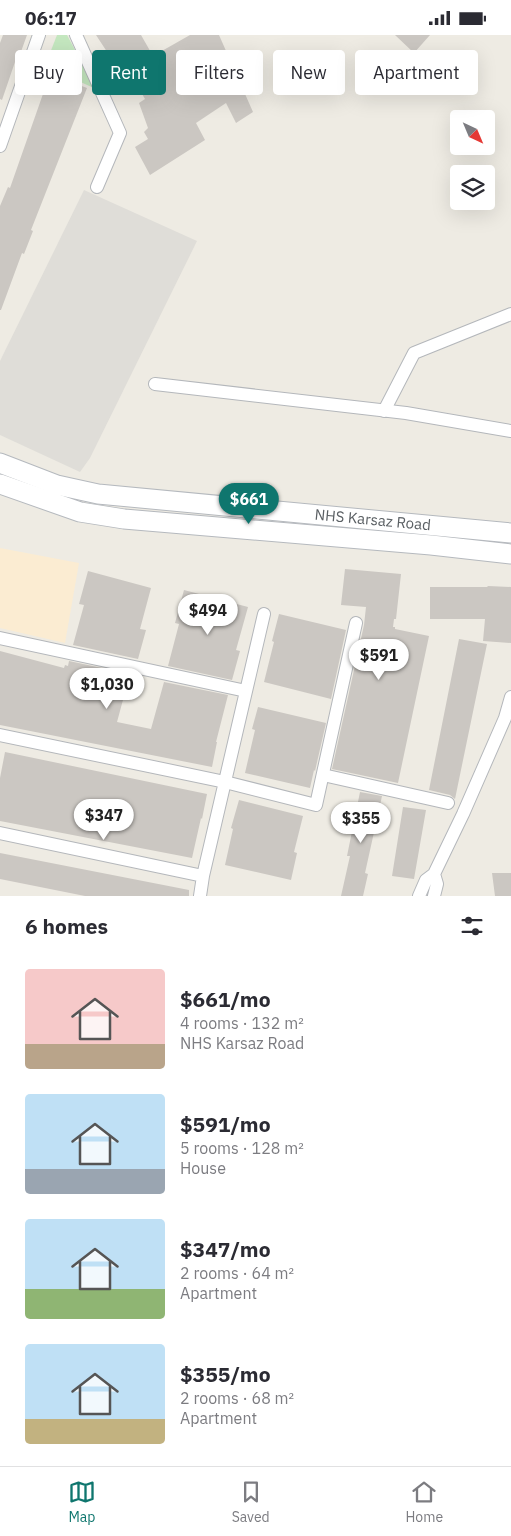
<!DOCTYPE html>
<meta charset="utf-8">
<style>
body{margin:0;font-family:"IBM Plex Sans",sans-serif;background:#f7f7f7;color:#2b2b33;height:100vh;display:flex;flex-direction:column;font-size:19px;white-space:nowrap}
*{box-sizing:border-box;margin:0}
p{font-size:16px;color:#7c7c81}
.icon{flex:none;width:28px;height:28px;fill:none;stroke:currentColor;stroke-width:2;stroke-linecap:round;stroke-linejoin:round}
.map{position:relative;height:861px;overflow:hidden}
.panel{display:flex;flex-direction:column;background:#fff;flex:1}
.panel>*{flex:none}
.top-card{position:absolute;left:15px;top:15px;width:481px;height:45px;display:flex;gap:10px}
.needle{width:32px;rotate:136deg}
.controls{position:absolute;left:450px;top:75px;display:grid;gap:10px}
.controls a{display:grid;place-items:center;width:45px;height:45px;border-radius:5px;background:#fff;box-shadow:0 5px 20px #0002;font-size:25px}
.price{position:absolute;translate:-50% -42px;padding:0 11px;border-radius:18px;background:#fff;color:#222;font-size:16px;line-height:32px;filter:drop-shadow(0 1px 2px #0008)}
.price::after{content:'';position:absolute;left:50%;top:30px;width:15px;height:11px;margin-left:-8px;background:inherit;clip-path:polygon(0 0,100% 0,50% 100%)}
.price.on{background:#0f766e;color:#fff}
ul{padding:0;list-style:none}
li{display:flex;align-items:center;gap:15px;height:125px;padding:0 25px}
li span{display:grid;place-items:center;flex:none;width:140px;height:100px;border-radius:5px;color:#555}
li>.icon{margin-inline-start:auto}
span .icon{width:60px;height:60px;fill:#fffc;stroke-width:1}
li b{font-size:21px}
h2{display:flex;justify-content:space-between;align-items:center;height:60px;padding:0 25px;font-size:21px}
.chip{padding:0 18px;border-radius:5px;background:#fff;box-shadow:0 5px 20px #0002;font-size:18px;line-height:45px}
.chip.on{background:#0f766e;color:#fff}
.status{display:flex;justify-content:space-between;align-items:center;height:35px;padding:0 25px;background:#fff;direction:ltr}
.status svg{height:14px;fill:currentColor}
.menu{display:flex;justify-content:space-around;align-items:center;height:70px;border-top:1px solid #e1e1e2;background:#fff;font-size:14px;color:#7c7c81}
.menu a{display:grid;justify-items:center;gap:2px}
.menu .on{color:#0f766e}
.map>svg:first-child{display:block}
</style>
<div class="status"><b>06:17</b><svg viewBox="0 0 49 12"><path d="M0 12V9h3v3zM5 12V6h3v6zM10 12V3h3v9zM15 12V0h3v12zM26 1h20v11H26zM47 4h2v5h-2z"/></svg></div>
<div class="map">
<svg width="511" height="861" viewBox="0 0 511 861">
<rect width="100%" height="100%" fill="#eeebe3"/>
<!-- industrial -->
<path fill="#dfddd8" d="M 84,155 L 197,206 L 90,423 L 80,437 L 0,400 L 0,326 Z"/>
<!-- green -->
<path fill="#c4e7bf" d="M 57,0 L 67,0 L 96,54 L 45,31 Z"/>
<!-- sand -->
<path fill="#fbecd2" d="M 0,513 L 79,528 L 65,608 L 0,593 Z"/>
<!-- building -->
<path fill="#cbc7c2" d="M 3,0 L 27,0 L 18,25 L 16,24 L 2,65 L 0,64 L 0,8 Z
M 96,0 L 141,0 L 153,21 L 190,0 L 219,0 L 253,77 L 236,88 L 226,68 L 196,88 L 205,105 L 150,140 L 135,112 L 148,104 L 144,97 L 148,93 L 139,68 L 145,64 L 120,21 L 113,26 Z
M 395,0 L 430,0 L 414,18 Z
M 50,39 L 87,53 L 31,195 L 33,196 L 24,219 L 22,218 L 1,275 L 0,275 L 0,171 L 8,152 L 10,153 Z
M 345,534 L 401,539 L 396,584 L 394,584 L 393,592 L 395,592 L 395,594 L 429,601 L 398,748 L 332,734 L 364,590 L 366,572 L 341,570 Z
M 88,536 L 151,553 L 140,594 L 146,595 L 138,624 L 73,610 L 84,570 L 79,569 Z
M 488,551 L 511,552 L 511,608 L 483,606 L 485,584 L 430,584 L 430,552 L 487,552 Z
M 184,555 L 248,572 L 236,615 L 240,616 L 232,645 L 168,631 L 179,589 L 175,588 Z
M 279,579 L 346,595 L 331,664 L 264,647 L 274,607 L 272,606 Z
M 459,604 L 487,609 L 455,764 L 450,760 L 429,755 Z
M 0,616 L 64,633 L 65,630 L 68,631 L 69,626 L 130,639 L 117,687 L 151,694 L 164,647 L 228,660 L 216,707 L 217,707 L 212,732 L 0,690 Z
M 258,672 L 326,688 L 315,736 L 314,735 L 310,753 L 245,738 L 255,695 L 252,694 Z
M 5,717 L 207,759 L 202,784 L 201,783 L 192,823 L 0,786 L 0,743 Z
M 360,757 L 382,761 L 365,838 L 368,839 L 363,861 L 341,861 L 350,821 L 347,821 Z
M 239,765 L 303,781 L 294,817 L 297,818 L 291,845 L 225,830 L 233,794 L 231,793 Z
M 403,772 L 426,775 L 414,844 L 392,841 Z
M 0,818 L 189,855 L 189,861 L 85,861 L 0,844 Z
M 492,838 L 511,838 L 511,861 L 495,861 Z"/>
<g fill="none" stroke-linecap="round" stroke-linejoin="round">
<defs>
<path id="street" d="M 76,0 L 120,98 L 97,152
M 0,111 L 39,0
M 155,349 L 406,378 L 511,396
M 384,376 L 414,318 L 511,279
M 0,603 L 246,656
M 0,700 L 225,747 L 316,770 L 356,588
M 323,740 L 448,768
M 0,798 L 203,841
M 434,839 L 437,849 L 434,861
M 200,861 L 203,841 L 264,579
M 419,861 L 426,845 L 434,839 L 463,779 L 505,683 L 511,662"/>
<g id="secondary">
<path id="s1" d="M 0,428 L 57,450 L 98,459 L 511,498"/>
<path d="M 0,449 L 80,477 L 124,484 L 431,510 L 511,519"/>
</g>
</defs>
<!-- street casing -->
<use href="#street" stroke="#b4b7bb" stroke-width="14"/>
<!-- secondary casing -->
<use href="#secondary" stroke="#b5b9be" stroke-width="21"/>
<!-- street -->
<use href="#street" stroke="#fff" stroke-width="12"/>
<!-- secondary -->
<use href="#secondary" stroke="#fff" stroke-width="19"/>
</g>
<g text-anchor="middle" stroke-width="4" stroke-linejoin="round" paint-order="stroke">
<!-- street labels -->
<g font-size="15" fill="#5b6064" stroke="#fff">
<text dy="5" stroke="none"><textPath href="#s1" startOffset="379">NHS Karsaz Road</textPath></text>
</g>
</g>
</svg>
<div class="controls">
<a><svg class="needle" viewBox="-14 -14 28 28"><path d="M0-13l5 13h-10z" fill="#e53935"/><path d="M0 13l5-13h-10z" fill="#7c7c81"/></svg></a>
<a><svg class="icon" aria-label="layers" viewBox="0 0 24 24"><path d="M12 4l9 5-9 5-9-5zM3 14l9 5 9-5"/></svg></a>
</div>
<b class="price on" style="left:249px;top:490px">$661</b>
<b class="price" style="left:208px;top:601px">$494</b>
<b class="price" style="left:379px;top:646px">$591</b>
<b class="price" style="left:107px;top:675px">$1,030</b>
<b class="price" style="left:104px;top:806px">$347</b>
<b class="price" style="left:361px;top:809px">$355</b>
<div class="top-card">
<a class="chip">Buy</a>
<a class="chip on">Rent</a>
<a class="chip">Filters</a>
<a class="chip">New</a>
<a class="chip">Apartment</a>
</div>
</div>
<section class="panel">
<h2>6 homes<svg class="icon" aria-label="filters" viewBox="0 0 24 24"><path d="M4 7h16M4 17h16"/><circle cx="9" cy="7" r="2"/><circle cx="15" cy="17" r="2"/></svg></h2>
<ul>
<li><span style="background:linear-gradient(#f6c9c9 75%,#b9a48a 0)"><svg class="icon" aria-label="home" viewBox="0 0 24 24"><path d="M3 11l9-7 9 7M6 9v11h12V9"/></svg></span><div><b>$661/mo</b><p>4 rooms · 132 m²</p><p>NHS Karsaz Road</p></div></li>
<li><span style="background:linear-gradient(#bfe0f5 75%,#9aa5b1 0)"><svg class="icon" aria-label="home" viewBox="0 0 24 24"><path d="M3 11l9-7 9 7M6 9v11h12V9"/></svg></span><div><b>$591/mo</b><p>5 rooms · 128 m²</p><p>House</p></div></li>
<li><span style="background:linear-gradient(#bfe0f5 70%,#8fb573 0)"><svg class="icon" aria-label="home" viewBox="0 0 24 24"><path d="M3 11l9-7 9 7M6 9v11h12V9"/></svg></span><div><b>$347/mo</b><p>2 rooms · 64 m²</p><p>Apartment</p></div></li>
<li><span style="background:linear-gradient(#bfe0f5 75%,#c2b280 0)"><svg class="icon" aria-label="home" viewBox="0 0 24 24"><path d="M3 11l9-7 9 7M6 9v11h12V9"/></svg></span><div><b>$355/mo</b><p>2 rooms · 68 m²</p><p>Apartment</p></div></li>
</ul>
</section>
<nav class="menu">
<a class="on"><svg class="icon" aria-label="map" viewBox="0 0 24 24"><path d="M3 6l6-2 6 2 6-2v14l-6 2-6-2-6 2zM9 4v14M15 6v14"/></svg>Map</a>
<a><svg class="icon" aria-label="saved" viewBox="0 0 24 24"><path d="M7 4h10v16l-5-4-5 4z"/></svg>Saved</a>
<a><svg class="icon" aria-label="home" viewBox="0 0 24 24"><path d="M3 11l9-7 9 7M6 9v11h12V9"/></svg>Home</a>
</nav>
